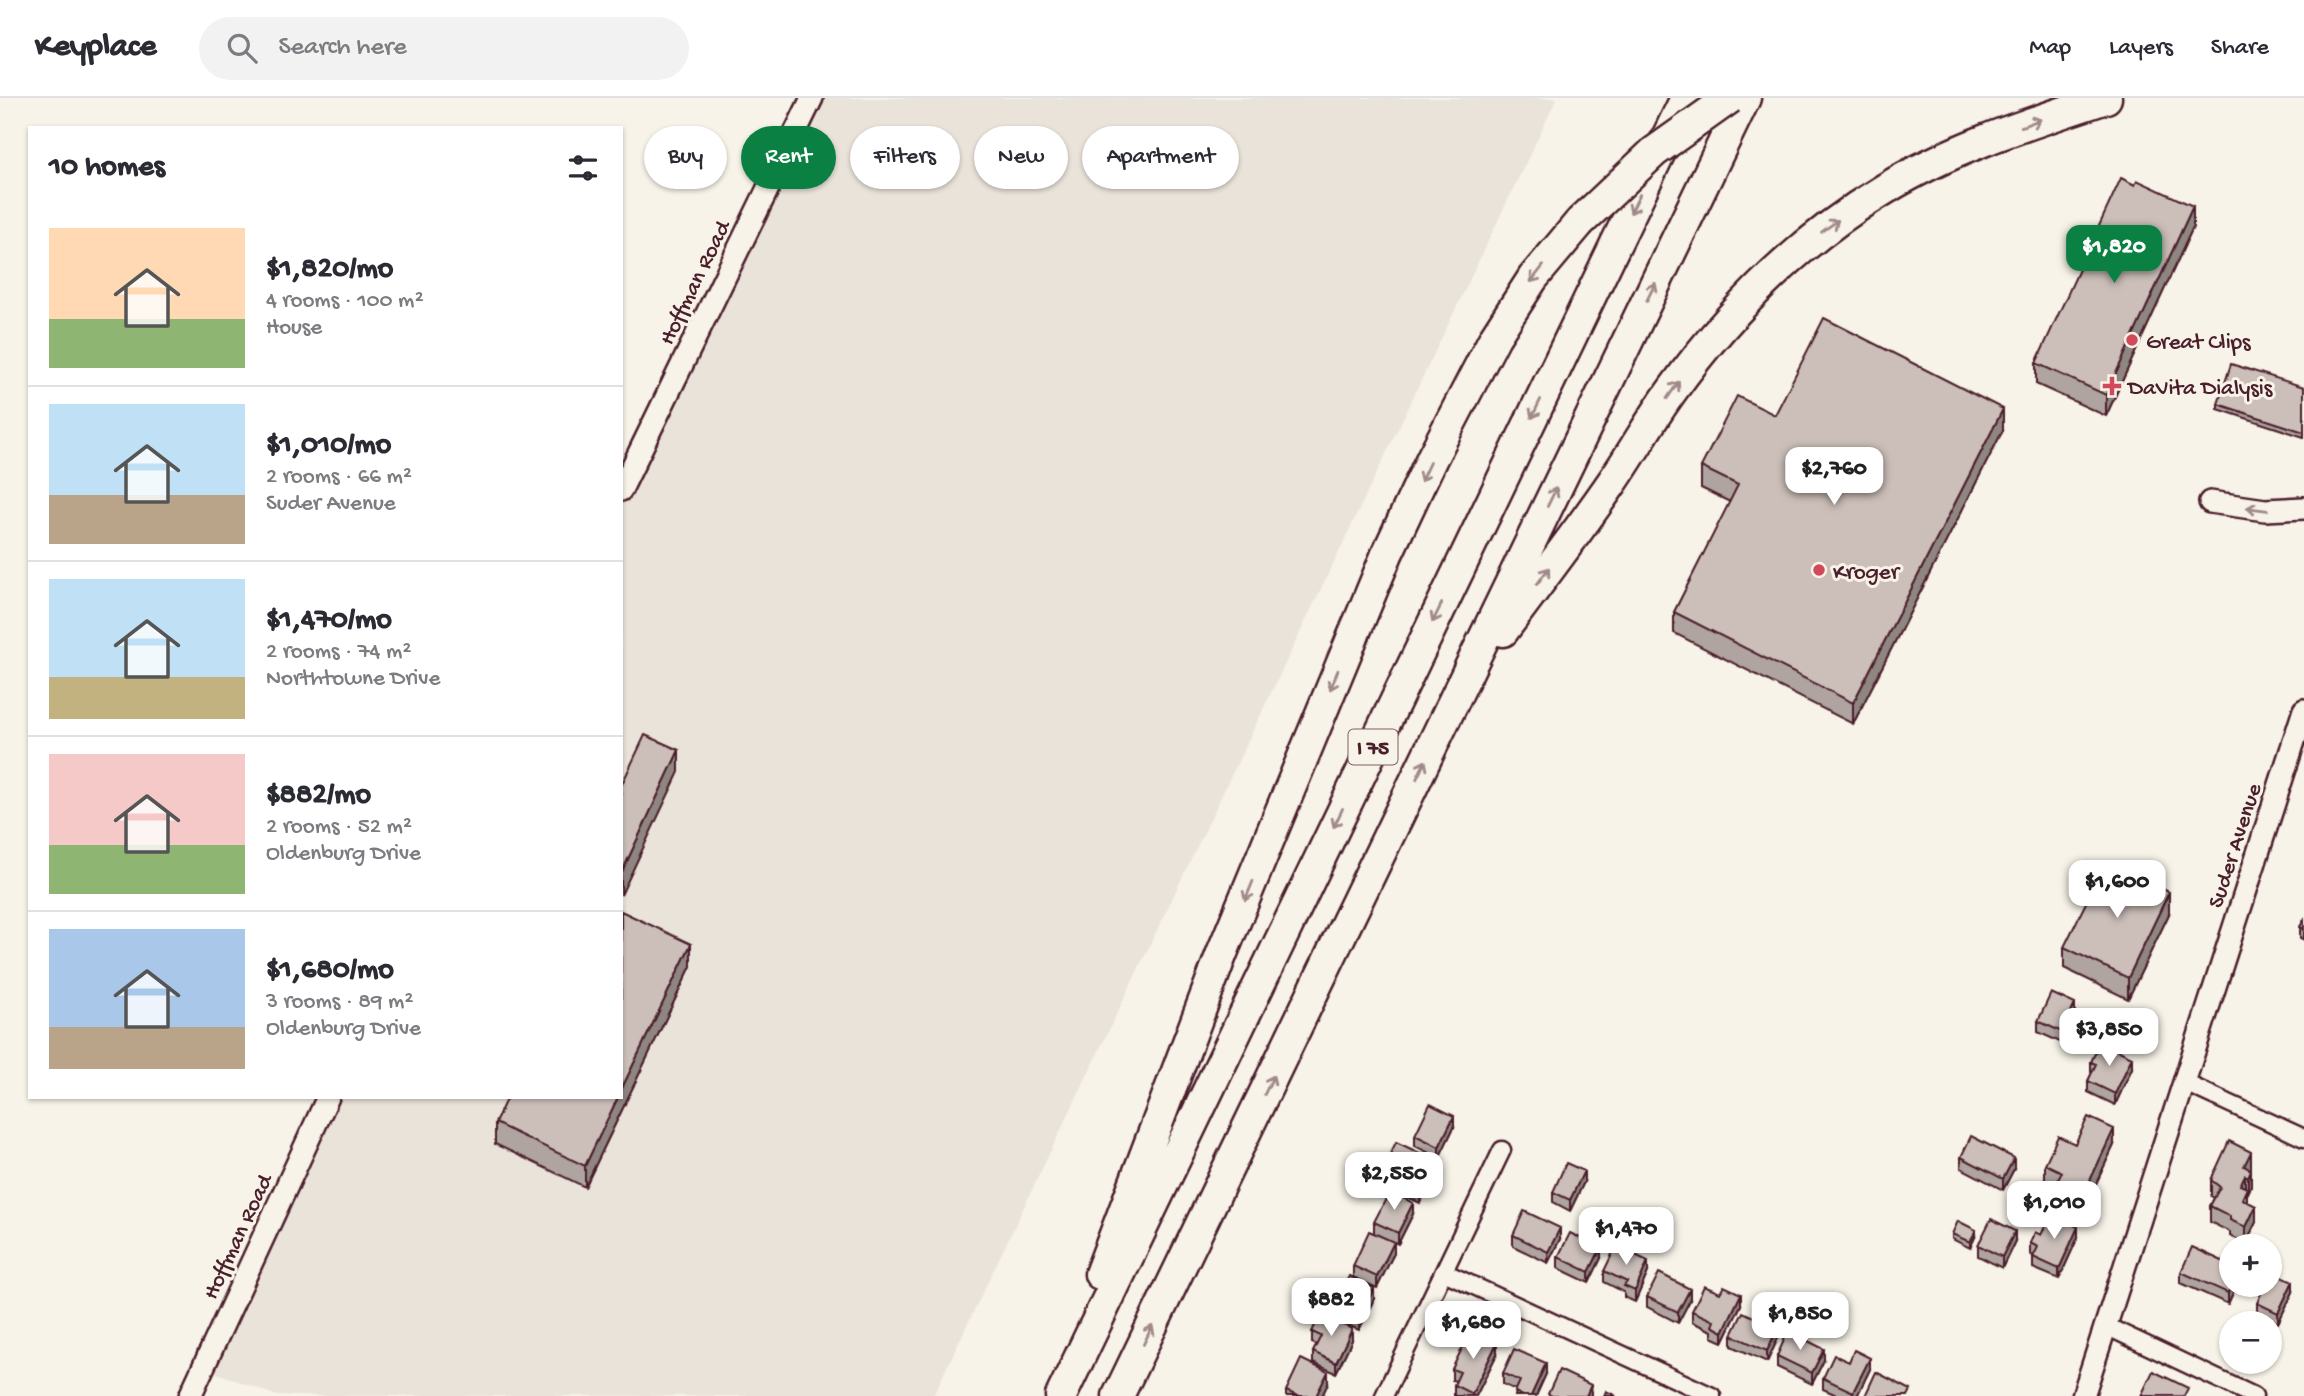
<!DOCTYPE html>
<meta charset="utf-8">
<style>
body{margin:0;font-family:"Gochi Hand",sans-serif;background:#f2f2f3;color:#2b2b33;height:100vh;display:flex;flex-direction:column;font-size:26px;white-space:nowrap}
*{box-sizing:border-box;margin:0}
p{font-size:23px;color:#7c7c81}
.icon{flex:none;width:38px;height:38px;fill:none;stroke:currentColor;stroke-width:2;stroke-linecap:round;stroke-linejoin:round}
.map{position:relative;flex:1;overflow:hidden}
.drawer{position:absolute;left:28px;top:28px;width:595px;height:973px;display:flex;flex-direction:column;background:#fff;border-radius:0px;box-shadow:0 2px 5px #0004}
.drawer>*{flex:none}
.guide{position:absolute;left:644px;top:28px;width:665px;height:63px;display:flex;gap:14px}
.tools{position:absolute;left:2219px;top:1136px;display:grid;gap:14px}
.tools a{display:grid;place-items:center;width:63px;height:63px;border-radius:50%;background:#fff;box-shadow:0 2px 5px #0004;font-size:35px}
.price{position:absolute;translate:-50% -60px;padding:0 16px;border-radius:14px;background:#fff;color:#222;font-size:23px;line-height:46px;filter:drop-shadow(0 2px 4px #0008)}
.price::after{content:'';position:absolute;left:50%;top:42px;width:21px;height:16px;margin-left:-10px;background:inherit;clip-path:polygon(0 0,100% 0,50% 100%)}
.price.on{background:#0b8043;color:#fff}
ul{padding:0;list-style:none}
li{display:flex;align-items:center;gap:21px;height:175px;padding:0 21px}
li+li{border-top:2px solid #e1e1e2}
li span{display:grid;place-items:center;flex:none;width:196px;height:140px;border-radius:0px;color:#555}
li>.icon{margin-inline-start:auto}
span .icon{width:84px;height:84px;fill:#fffc;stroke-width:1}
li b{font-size:30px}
h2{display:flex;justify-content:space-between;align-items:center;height:84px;padding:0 21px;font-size:30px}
.chip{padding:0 24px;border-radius:32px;background:#fff;box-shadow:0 2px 5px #0004;font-size:24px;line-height:63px}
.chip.on{background:#0b8043;color:#fff}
header{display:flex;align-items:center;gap:42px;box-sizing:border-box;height:98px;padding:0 35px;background:#fff;border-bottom:2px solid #e1e1e2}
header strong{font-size:33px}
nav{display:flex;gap:38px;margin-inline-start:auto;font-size:24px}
.search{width:490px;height:63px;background:#f2f2f3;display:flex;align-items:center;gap:18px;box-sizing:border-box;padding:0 24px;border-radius:38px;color:#7c7c81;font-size:26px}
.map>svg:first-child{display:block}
</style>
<header>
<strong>Keyplace</strong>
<div class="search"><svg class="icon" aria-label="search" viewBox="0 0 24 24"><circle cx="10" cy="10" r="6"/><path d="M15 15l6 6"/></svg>Search here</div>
<nav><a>Map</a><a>Layers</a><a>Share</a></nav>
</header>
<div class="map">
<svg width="2304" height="1298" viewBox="0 0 2304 1298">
<rect width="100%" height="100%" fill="#f7f3e8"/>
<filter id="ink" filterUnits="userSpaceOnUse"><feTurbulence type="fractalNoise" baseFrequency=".0143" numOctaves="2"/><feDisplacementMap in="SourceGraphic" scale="14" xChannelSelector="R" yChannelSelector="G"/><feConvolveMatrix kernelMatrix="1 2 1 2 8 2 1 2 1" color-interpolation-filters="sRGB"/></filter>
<g filter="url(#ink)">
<!-- built -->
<path fill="#eae3da" d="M 812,0 L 1557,0 L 933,1298 L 277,1298 L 204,1270 L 328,999 L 621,999 L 621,392 Z"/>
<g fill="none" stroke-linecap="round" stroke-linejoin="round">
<defs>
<path id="minor" d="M 2183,984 L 2304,1040
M 1444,1174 L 1712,1298
M 2106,1228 L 2254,1298
M 1384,1298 L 1502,1052"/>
<path id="tertiary" d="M 621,392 L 812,0
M 2210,404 L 2265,412 L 2304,410
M 190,1298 L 328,999
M 2083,1298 L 2304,612"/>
<path id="motorway" d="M 1503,533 C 1540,483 1578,434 1613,383 C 1633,354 1650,323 1671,294 C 1729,213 1800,142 1885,91 C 1953,49 2031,25 2106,0
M 1100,1176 L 1222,855 L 1387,456 L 1432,360 L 1495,239 L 1533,180 L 1580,124
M 1061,1298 L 1686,0
M 1118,1298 L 1745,0"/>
</defs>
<!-- minor casing -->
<use href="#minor" stroke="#4a1f2b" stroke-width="21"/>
<!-- tertiary casing -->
<use href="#tertiary" stroke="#4a1f2b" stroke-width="26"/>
<!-- motorway casing -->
<use href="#motorway" stroke="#4a1f2b" stroke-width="35"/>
<!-- minor -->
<use href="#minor" stroke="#f7f3e8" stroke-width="16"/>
<!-- tertiary -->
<use href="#tertiary" stroke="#f7f3e8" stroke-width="21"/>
<!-- motorway -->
<use href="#motorway" stroke="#f7f3e8" stroke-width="30"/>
<defs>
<path id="motorway-bridge" d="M 1580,124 L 1654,54 L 1730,0"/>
</defs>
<!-- motorway-bridge casing -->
<use href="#motorway-bridge" stroke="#4a1f2b" stroke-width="35" stroke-linecap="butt"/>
<!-- motorway-bridge -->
<use href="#motorway-bridge" stroke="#f7f3e8" stroke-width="30"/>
</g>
<!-- wall -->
<path fill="#afa49f" stroke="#4a1f2b" stroke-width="2" d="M 2193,129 L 2106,318 L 2036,286 L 2036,265 Z
M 2304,289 L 2304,339 L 2218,311 L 2218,306 Z
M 1775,317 L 2003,332 L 1853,626 L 1674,535 L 1674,514 L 1730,404 L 1701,390 L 1701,369 Z
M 2169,816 L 2128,901 L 2064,870 L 2064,849 Z
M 2304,822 L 2304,842 L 2300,840 L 2300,829 Z
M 691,868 L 585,1089 L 495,1046 L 495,1025 Z
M 2075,917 L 2062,945 L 2038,934 L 2038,923 Z
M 2091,964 L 2132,970 L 2115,1007 L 2088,994 L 2088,983 L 2092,975 L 2091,974 Z
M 1454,1029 L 1439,1060 L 1415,1048 L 1415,1037 Z
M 2114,1047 L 2079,1122 L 2052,1110 L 2052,1094 L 2055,1087 L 2045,1082 L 2045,1066 Z
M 1961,1059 L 2014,1071 L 2003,1092 L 1961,1070 Z
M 1388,1061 L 1435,1073 L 1420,1105 L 1395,1093 L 1395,1082 L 1397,1076 L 1388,1072 Z
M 2251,1070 L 2251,1088 L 2248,1095 L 2247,1094 L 2247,1104 L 2256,1124 L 2246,1145 L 2230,1138 L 2230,1134 L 2210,1124 L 2210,1108 L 2214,1100 L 2211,1098 L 2211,1082 Z
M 1584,1084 L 1570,1113 L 1553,1104 L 1553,1094 Z
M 1413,1116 L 1398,1146 L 1394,1144 L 1394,1155 L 1377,1190 L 1353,1179 L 1353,1168 L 1374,1135 L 1374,1124 Z
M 1952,1136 L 1976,1137 L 1970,1150 L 1952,1141 Z
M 1513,1137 L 1560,1141 L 1548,1165 L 1513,1148 Z
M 2041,1137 L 2078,1139 L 2059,1181 L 2033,1170 L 2033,1158 L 2030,1156 L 2030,1145 Z
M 2015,1143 L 2002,1170 L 1978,1158 L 1978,1147 Z
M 1558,1159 L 1601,1160 L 1589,1185 L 1558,1170 Z
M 1604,1173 L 1648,1174 L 1635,1204 L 1624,1199 L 1624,1194 L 1604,1184 Z
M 2181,1174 L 2231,1186 L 2237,1186 L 2228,1206 L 2181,1185 Z
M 2293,1194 L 2278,1225 L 2257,1216 L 2257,1205 Z
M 1647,1199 L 1690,1202 L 1678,1225 L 1647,1209 Z
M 1374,1201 L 1359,1232 L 1334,1221 L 1334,1210 Z
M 1741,1207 L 1723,1244 L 1712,1239 L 1712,1233 L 1692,1224 L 1692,1213 Z
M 1760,1222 L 1785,1225 L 1767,1264 L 1732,1248 L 1732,1237 Z
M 1312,1234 L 1352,1242 L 1336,1275 L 1313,1265 L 1313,1254 L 1317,1247 L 1312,1245 Z
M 1497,1256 L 1476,1298 L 1454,1298 L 1454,1287 L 1456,1283 L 1452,1282 L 1452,1271 Z
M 1777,1258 L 1824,1262 L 1812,1286 L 1777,1269 Z
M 1849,1264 L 1870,1271 L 1857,1298 L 1839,1298 L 1823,1291 L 1823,1280 Z
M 1503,1275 L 1546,1276 L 1536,1298 L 1515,1298 L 1516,1292 L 1503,1286 Z
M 1328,1285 L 1322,1298 L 1286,1298 L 1286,1293 Z"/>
<!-- shaded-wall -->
<path fill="#8f8682" stroke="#4a1f2b" stroke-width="2" d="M 2193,108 L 2193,129 L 2106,318 L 2106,297 Z
M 2003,311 L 2003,332 L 1853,626 L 1853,605 Z
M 679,652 L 679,674 L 621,797 L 621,776 Z
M 2169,794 L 2169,816 L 2128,901 L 2128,880 Z
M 691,846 L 691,868 L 585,1089 L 585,1068 L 618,999 L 621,999 L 621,992 Z
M 2075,906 L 2075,917 L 2062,945 L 2062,934 Z
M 2132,959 L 2132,970 L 2115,1007 L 2115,996 Z
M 1454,1018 L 1454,1029 L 1439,1060 L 1439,1049 Z
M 2114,1031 L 2114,1047 L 2079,1122 L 2079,1106 Z
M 2251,1054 L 2251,1070 L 2247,1078 L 2245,1077 L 2245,1093 L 2240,1087 L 2244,1068 Z
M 2014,1060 L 2014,1071 L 2003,1092 L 2003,1081 Z
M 1435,1062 L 1435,1073 L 1420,1105 L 1420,1094 Z
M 2251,1072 L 2251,1088 L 2248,1095 L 2248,1079 Z
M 1584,1073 L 1584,1084 L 1570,1113 L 1570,1102 Z
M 2247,1090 L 2247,1106 L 2242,1101 Z
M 1413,1105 L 1413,1116 L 1398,1146 L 1398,1135 Z
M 2256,1108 L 2256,1124 L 2246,1145 L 2246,1129 Z
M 2078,1129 L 2078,1139 L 2059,1181 L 2059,1171 Z
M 1560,1130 L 1560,1141 L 1548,1165 L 1548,1154 Z
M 1976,1132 L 1976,1137 L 1970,1150 L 1970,1144 Z
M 2015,1133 L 2015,1143 L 2002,1170 L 2002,1159 Z
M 1394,1144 L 1394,1155 L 1377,1190 L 1377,1179 Z
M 1601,1150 L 1601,1160 L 1589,1185 L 1589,1174 Z
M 1648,1163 L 1648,1174 L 1635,1204 L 1635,1193 Z
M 2293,1183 L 2293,1194 L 2278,1225 L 2278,1215 Z
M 2232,1186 L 2237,1186 L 2228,1206 L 2228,1195 Z
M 1374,1190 L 1374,1201 L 1359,1232 L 1359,1221 Z
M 1690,1191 L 1690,1202 L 1678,1225 L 1678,1214 Z
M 1741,1196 L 1741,1207 L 1723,1244 L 1723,1234 Z
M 1785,1214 L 1785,1225 L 1767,1264 L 1767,1253 Z
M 1352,1231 L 1352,1242 L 1336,1275 L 1336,1265 Z
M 1497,1245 L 1497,1256 L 1476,1298 L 1472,1298 L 1472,1296 Z
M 1824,1251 L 1824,1262 L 1812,1286 L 1812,1275 Z
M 1870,1260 L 1870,1271 L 1857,1298 L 1853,1298 L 1853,1294 Z
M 1546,1265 L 1546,1276 L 1536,1298 L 1531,1298 Z
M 1328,1274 L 1328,1285 L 1322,1298 L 1316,1298 Z
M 1591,1287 L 1591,1298 L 1586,1298 Z"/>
<!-- building -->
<path fill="#ccbfb9" stroke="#4a1f2b" stroke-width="2" d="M 2121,80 L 2135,87 L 2137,82 L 2193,108 L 2106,297 L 2036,265 Z
M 1824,220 L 2003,311 L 1853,605 L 1674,514 L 1738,387 L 1701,369 L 1737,298 L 1775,317 Z
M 2231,266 L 2304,289 L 2304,334 L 2218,306 Z
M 645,637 L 679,652 L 621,776 L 621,688 Z
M 2106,764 L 2169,794 L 2128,880 L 2064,849 Z
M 621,813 L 691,846 L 621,992 Z
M 2304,822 L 2304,831 L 2300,829 Z
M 2051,895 L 2075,906 L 2062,934 L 2038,923 Z
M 2100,944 L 2132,959 L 2115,996 L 2088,983 L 2096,966 L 2091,964 Z
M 507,999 L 618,999 L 585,1068 L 495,1025 Z
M 1430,1006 L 1454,1018 L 1439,1049 L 1415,1037 Z
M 2088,1019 L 2114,1031 L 2079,1106 L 2052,1094 L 2062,1074 L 2045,1066 L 2058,1038 L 2075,1046 Z
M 1971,1038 L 2014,1060 L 2003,1081 L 1961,1059 Z
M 2229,1043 L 2251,1054 L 2244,1068 L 2251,1072 L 2248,1079 L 2245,1077 L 2240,1087 L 2247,1090 L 2242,1101 L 2256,1108 L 2246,1129 L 2230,1122 L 2230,1118 L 2210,1108 L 2220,1089 L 2211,1082 Z
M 1396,1044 L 1435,1062 L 1420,1094 L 1395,1082 L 1402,1067 L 1388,1061 Z
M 1566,1065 L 1584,1073 L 1570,1102 L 1553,1094 Z
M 1390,1093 L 1413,1105 L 1398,1135 L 1374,1124 Z
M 1524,1113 L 1560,1130 L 1548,1154 L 1513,1137 Z
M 2051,1116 L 2078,1129 L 2059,1171 L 2033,1159 L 2038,1149 L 2030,1145 L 2035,1134 L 2041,1137 Z
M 1991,1121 L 2015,1133 L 2002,1159 L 1978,1147 Z
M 1958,1123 L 1976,1132 L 1970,1144 L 1952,1136 Z
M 1369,1133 L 1394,1144 L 1377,1179 L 1353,1168 Z
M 1570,1135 L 1601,1150 L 1589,1174 L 1558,1159 Z
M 1616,1148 L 1648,1163 L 1635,1193 L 1624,1188 L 1627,1184 L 1604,1173 Z
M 2192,1149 L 2231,1167 L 2232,1186 L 2228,1195 L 2181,1174 Z
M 2271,1173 L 2293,1183 L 2278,1215 L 2257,1205 L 2265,1186 L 2270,1186 L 2270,1177 Z
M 1659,1175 L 1690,1191 L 1678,1214 L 1647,1199 Z
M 1349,1178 L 1374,1190 L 1359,1221 L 1334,1210 Z
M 1704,1188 L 1720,1195 L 1724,1188 L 1741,1196 L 1723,1234 L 1712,1228 L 1714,1223 L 1692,1213 Z
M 1767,1206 L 1785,1214 L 1767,1253 L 1732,1237 L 1743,1214 L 1760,1222 Z
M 1320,1216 L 1352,1231 L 1336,1265 L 1313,1254 L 1321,1238 L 1312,1234 Z
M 1471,1232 L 1497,1245 L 1472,1296 L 1454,1287 L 1460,1274 L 1452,1271 Z
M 1788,1233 L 1824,1251 L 1812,1275 L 1777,1258 Z
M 1514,1251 L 1546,1265 L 1531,1298 L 1523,1298 L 1515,1294 L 1520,1283 L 1503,1275 Z
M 1854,1252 L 1870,1260 L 1853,1294 L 1823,1280 L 1834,1257 L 1849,1264 Z
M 1301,1261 L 1328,1274 L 1316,1298 L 1298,1298 L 1286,1293 Z
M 1559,1272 L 1591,1287 L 1586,1298 L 1552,1298 L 1548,1296 Z
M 2153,1273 L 2188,1290 L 2184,1298 L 2141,1298 Z
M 1876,1274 L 1911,1292 L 1908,1298 L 1865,1298 Z
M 1606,1293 L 1616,1298 L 1604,1298 Z"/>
<!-- one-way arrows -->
<defs><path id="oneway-shaft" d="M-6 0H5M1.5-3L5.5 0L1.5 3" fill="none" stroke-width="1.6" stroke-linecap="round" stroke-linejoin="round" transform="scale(1.75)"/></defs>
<g stroke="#a0898a">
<use href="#oneway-shaft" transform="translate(2031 25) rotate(-20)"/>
<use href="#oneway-shaft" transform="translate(1635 106) rotate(116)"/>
<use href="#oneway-shaft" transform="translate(1830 128) rotate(-36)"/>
<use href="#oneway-shaft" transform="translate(1537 176) rotate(128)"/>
<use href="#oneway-shaft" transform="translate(1651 194) rotate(-64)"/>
<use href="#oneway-shaft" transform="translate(1673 292) rotate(-55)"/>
<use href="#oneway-shaft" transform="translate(1536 311) rotate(116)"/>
<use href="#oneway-shaft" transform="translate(1425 374) rotate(115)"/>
<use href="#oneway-shaft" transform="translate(1552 399) rotate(-64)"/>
<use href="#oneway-shaft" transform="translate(2257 411) rotate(-173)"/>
<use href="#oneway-shaft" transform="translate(1543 478) rotate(-54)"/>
<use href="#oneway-shaft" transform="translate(1437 515) rotate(116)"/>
<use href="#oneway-shaft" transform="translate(1334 582) rotate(112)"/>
<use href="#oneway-shaft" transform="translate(1421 672) rotate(-64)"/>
<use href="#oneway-shaft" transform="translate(1338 720) rotate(116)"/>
<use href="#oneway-shaft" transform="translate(1249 793) rotate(112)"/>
<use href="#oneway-shaft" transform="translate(1269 987) rotate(-64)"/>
<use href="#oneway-shaft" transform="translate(1148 1237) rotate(-64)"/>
</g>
</g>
<!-- markers -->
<g fill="#d1495b" stroke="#f7f3e8" stroke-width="2.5">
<circle cx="2132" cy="242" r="7"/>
<path d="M2108.5 277.5h7v7h7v7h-7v7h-7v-7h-7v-7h7z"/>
<circle cx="1819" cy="472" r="7"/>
</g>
<g text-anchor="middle" stroke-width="6" stroke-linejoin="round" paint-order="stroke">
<!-- shield labels -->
<rect fill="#f7f3e8" stroke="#7e5f64" stroke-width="2" x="1348.5" y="631.5" width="49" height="35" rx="5"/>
<g font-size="21" font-weight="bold" fill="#4a1f2b">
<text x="1373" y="656">I 75</text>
</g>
<!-- street labels -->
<g font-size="23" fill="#4a1f2b" stroke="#f7f3e8">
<text transform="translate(693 184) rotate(-64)" y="8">Hoffman Road</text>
<text transform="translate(2233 747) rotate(-72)" y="8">Suder Avenue</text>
<text transform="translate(236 1138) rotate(-65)" y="8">Hoffman Road</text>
</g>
<!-- poi labels -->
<g font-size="23" fill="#4a1f2b" stroke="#f7f3e8" text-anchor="start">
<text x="2146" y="250">Great Clips</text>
<text x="2128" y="296">DaVita Dialysis</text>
<text x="1833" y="480">Kroger</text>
</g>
</g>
</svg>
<div class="tools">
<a>+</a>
<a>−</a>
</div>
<b class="price on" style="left:2114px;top:187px">$1,820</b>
<b class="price" style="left:1834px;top:409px">$2,760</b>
<b class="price" style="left:2117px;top:822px">$1,600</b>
<b class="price" style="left:2109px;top:970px">$3,850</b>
<b class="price" style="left:1394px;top:1114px">$2,550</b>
<b class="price" style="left:2054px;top:1143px">$1,010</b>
<b class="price" style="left:1626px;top:1169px">$1,470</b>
<b class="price" style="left:1331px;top:1240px">$882</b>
<b class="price" style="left:1800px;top:1254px">$1,850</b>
<b class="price" style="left:1473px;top:1263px">$1,680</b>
<div class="guide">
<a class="chip">Buy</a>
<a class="chip on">Rent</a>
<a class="chip">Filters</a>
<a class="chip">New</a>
<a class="chip">Apartment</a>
</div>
<section class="drawer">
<h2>10 homes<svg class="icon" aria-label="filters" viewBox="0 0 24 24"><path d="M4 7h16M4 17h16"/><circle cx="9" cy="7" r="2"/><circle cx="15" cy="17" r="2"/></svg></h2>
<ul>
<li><span style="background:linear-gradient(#ffd9b3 65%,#8fb573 0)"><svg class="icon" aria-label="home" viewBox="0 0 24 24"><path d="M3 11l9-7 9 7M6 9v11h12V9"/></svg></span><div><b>$1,820/mo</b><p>4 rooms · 100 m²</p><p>House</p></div></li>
<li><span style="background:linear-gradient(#bfe0f5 65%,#b9a48a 0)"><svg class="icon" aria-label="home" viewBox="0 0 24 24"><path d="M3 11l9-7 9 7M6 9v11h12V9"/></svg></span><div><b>$1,010/mo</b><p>2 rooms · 66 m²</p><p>Suder Avenue</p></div></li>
<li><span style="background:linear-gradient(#bfe0f5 70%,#c2b280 0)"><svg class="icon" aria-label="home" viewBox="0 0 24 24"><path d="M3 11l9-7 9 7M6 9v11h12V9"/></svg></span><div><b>$1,470/mo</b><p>2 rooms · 74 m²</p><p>Northtowne Drive</p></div></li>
<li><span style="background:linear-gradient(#f6c9c9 65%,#8fb573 0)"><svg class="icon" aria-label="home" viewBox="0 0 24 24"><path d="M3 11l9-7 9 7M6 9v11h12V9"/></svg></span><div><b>$882/mo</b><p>2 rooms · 52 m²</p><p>Oldenburg Drive</p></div></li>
<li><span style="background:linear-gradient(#a9c7e8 70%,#b9a48a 0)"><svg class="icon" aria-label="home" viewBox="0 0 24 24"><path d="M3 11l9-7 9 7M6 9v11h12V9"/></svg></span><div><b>$1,680/mo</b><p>3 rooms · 89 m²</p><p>Oldenburg Drive</p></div></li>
</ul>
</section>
</div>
